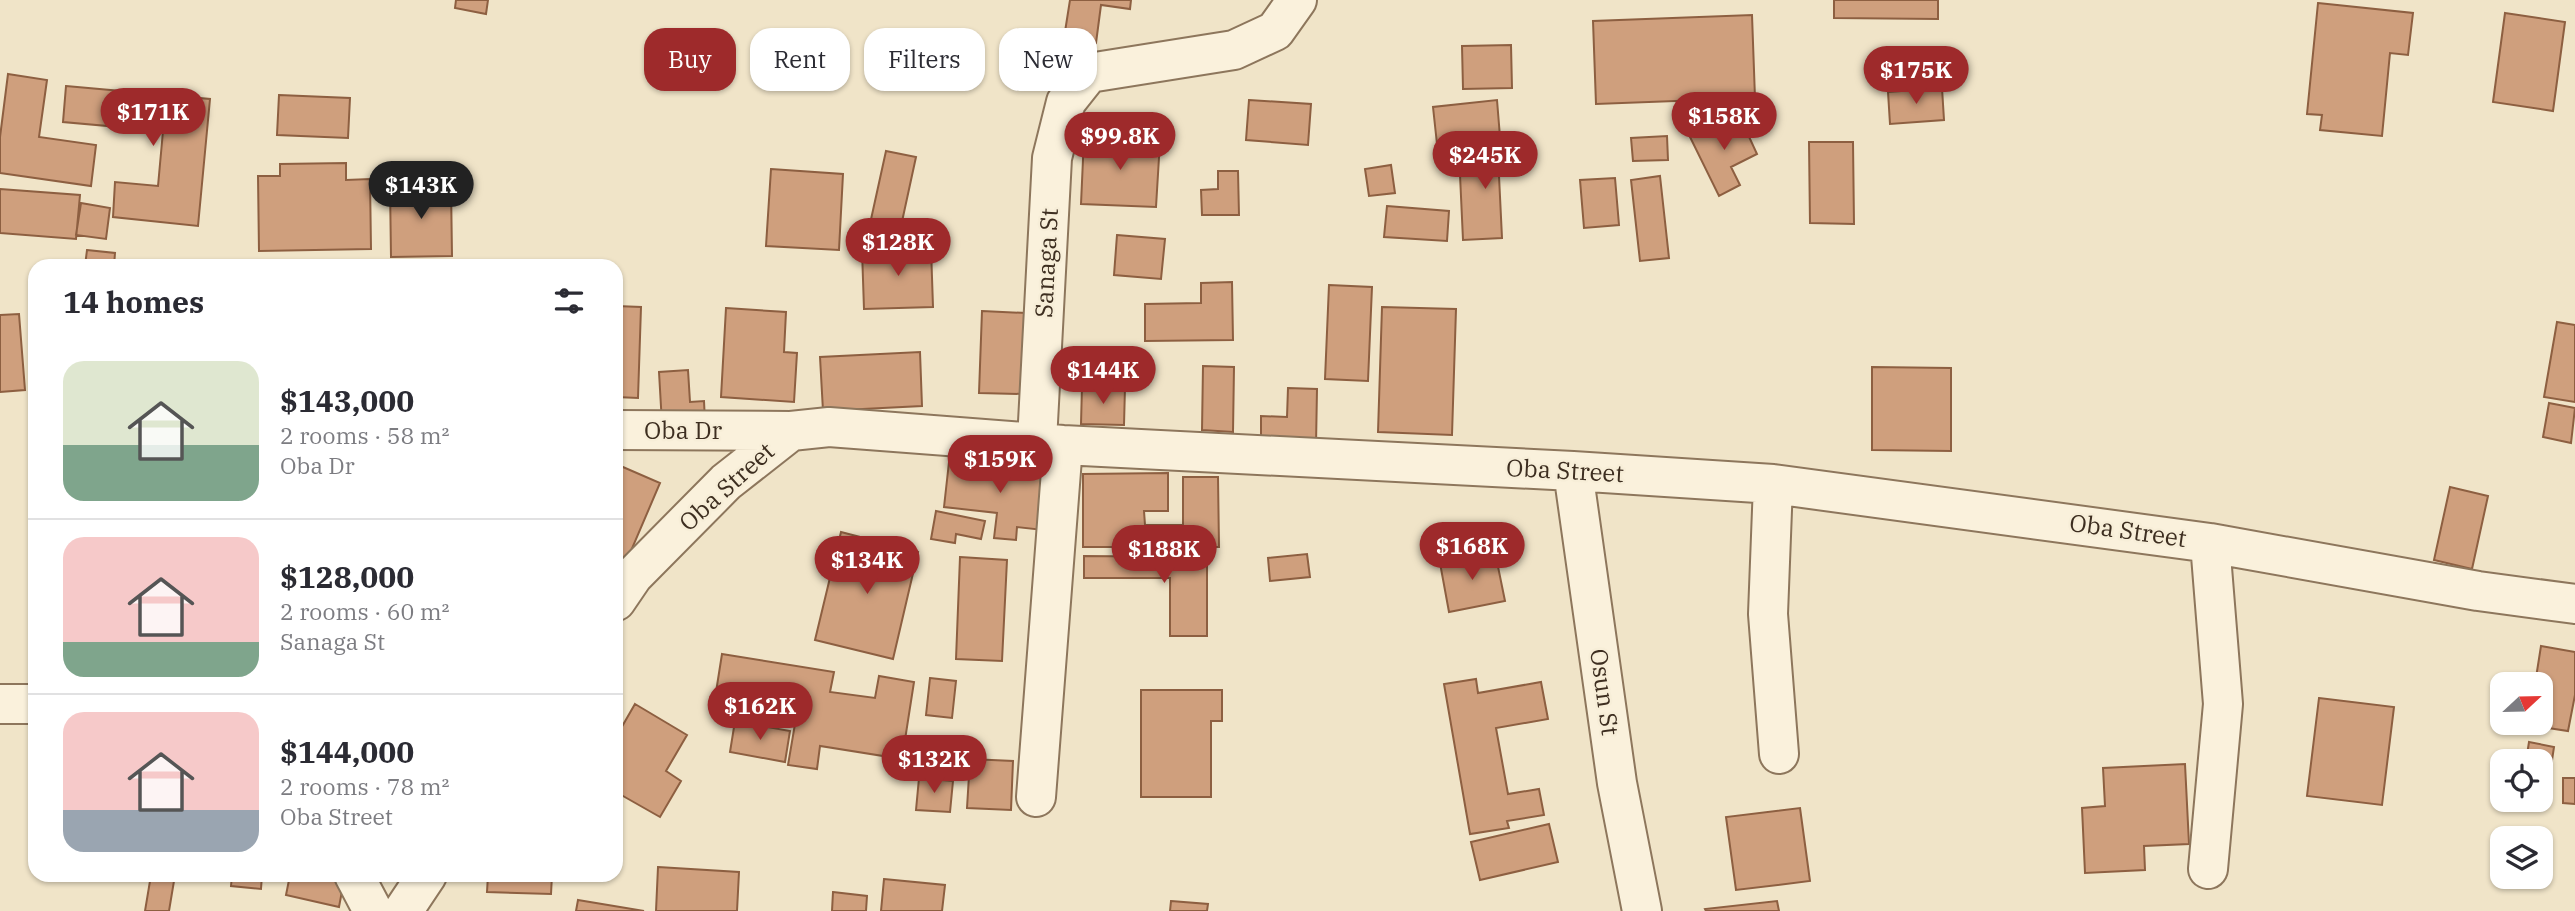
<!DOCTYPE html>
<meta charset="utf-8">
<style>
body{margin:0;font-family:"IBM Plex Serif",serif;background:#f7f7f7;color:#2b2b33;height:100vh;display:flex;flex-direction:column;font-size:26px;white-space:nowrap}
*{box-sizing:border-box;margin:0}
p{font-size:23px;color:#7c7c81}
.icon{flex:none;width:38px;height:38px;fill:none;stroke:currentColor;stroke-width:2;stroke-linecap:round;stroke-linejoin:round}
.map{position:relative;flex:1;overflow:hidden}
.drawer{position:absolute;left:28px;top:259px;width:595px;height:623px;display:flex;flex-direction:column;background:#fff;border-radius:21px;box-shadow:0 2px 5px #0004}
.drawer>*{flex:none}
.guide{position:absolute;left:644px;top:28px;width:665px;height:63px;display:flex;gap:14px}
.needle{width:46px;rotate:68deg}
.buttons{position:absolute;left:2490px;top:672px;display:grid;gap:14px}
.buttons a{display:grid;place-items:center;width:63px;height:63px;border-radius:14px;background:#fff;box-shadow:0 2px 5px #0004;font-size:35px}
.price{position:absolute;translate:-50% -60px;padding:0 16px;border-radius:24px;background:#9e2a2b;color:#fff;font-size:23px;line-height:46px;filter:drop-shadow(0 2px 4px #0008)}
.price::after{content:'';position:absolute;left:50%;top:42px;width:21px;height:16px;margin-left:-10px;background:inherit;clip-path:polygon(0 0,100% 0,50% 100%)}
.price.active{background:#222;color:#fff}
ul{padding:0;list-style:none}
li{display:flex;align-items:center;gap:21px;height:175px;padding:0 35px}
li+li{border-top:2px solid #e1e1e2}
li span{display:grid;place-items:center;flex:none;width:196px;height:140px;border-radius:21px;color:#555}
li>.icon{margin-inline-start:auto}
span .icon{width:84px;height:84px;fill:#fffc;stroke-width:1}
li b{font-size:30px}
h2{display:flex;justify-content:space-between;align-items:center;height:84px;padding:0 35px;font-size:30px}
.pill{padding:0 24px;border-radius:21px;background:#fff;box-shadow:0 2px 5px #0004;font-size:24px;line-height:63px}
.pill.active{background:#9e2a2b;color:#fff}
.map>svg:first-child{display:block}
</style>
<div class="map">
<svg width="2575" height="911" viewBox="0 0 2575 911">
<rect width="100%" height="100%" fill="#f0e4c8"/>
<!-- building -->
<path fill="#cf9f7d" stroke="#8d5f41" stroke-width="2" d="M 456,0 L 488,0 L 486,14 L 455,8 Z
M 1070,0 L 1131,0 L 1130,9 L 1101,5 L 1096,43 L 1064,38 Z
M 1834,0 L 1938,0 L 1938,19 L 1834,18 Z
M 2318,3 L 2413,13 L 2408,55 L 2390,53 L 2382,136 L 2320,130 L 2322,115 L 2307,114 Z
M 2505,13 L 2565,22 L 2553,111 L 2493,102 Z
M 1752,15 L 1755,98 L 1596,104 L 1593,21 Z
M 1511,45 L 1512,88 L 1463,89 L 1462,46 Z
M 8,74 L 47,80 L 39,137 L 96,145 L 91,186 L 0,173 L 0,137 Z
M 66,86 L 210,99 L 198,226 L 113,217 L 115,182 L 158,186 L 163,131 L 63,122 Z
M 1942,88 L 1944,120 L 1890,124 L 1888,92 Z
M 279,95 L 350,98 L 348,138 L 277,135 Z
M 1249,100 L 1311,104 L 1308,145 L 1246,140 Z
M 1497,100 L 1500,137 L 1437,144 L 1433,107 Z
M 1739,115 L 1757,154 L 1731,167 L 1740,185 L 1719,196 L 1690,137 Z
M 1667,136 L 1668,160 L 1633,161 L 1631,138 Z
M 1084,137 L 1160,141 L 1156,207 L 1081,204 Z
M 1809,142 L 1853,142 L 1854,224 L 1810,223 Z
M 1520,150 L 1521,175 L 1499,176 L 1502,238 L 1463,240 L 1459,153 Z
M 886,151 L 916,157 L 898,240 L 868,233 Z
M 346,163 L 346,180 L 370,179 L 371,249 L 259,251 L 258,176 L 280,176 L 280,164 Z
M 1391,165 L 1395,193 L 1369,196 L 1365,169 Z
M 771,169 L 843,174 L 839,250 L 766,246 Z
M 1218,171 L 1238,171 L 1239,215 L 1202,215 L 1201,190 L 1218,189 Z
M 1660,176 L 1669,258 L 1640,261 L 1631,180 Z
M 1615,178 L 1619,225 L 1584,228 L 1580,180 Z
M 390,186 L 451,186 L 452,256 L 391,257 Z
M 0,189 L 80,195 L 76,239 L 0,233 Z
M 81,203 L 110,208 L 106,239 L 76,235 Z
M 1387,206 L 1449,211 L 1447,241 L 1384,237 Z
M 1117,235 L 1165,239 L 1161,279 L 1114,275 Z
M 931,248 L 933,307 L 864,309 L 862,250 Z
M 87,250 L 115,253 L 114,266 L 85,266 Z
M 1232,282 L 1233,340 L 1145,341 L 1145,304 L 1201,303 L 1201,283 Z
M 1329,285 L 1372,287 L 1368,381 L 1325,379 Z
M 616,306 L 641,307 L 638,398 L 616,397 Z
M 1382,307 L 1456,309 L 1452,435 L 1378,432 Z
M 726,308 L 786,312 L 784,352 L 797,353 L 794,402 L 721,397 Z
M 982,311 L 1026,313 L 1023,394 L 979,393 Z
M 19,314 L 25,390 L 0,392 L 0,315 Z
M 2557,322 L 2575,325 L 2575,402 L 2544,397 Z
M 920,352 L 922,406 L 823,411 L 820,357 Z
M 1203,366 L 1234,367 L 1233,432 L 1202,430 Z
M 1872,367 L 1951,368 L 1951,451 L 1872,450 Z
M 688,370 L 690,402 L 704,401 L 705,422 L 662,424 L 659,372 Z
M 1082,386 L 1125,387 L 1124,425 L 1081,424 Z
M 1288,388 L 1317,389 L 1316,445 L 1261,445 L 1261,416 L 1287,417 Z
M 2549,403 L 2575,408 L 2571,443 L 2543,437 Z
M 949,462 L 1049,472 L 1043,530 L 1017,527 L 1016,540 L 994,538 L 997,513 L 944,507 Z
M 616,464 L 660,483 L 622,572 L 616,569 Z
M 1168,473 L 1168,511 L 1144,511 L 1145,525 L 1183,525 L 1183,477 L 1218,477 L 1219,547 L 1083,547 L 1083,474 Z
M 2450,487 L 2488,496 L 2472,569 L 2434,560 Z
M 936,511 L 985,521 L 981,539 L 956,534 L 955,543 L 931,539 Z
M 841,532 L 918,552 L 893,659 L 815,640 Z
M 1495,552 L 1505,601 L 1449,612 L 1440,563 Z
M 1307,554 L 1310,577 L 1270,581 L 1268,558 Z
M 1084,556 L 1207,557 L 1207,636 L 1170,636 L 1170,578 L 1084,578 Z
M 960,557 L 1007,560 L 1002,661 L 956,659 Z
M 2541,646 L 2575,652 L 2575,695 L 2568,731 L 2528,725 L 2528,723 L 2541,723 L 2541,684 L 2535,684 Z
M 722,654 L 834,672 L 830,692 L 875,698 L 879,676 L 914,682 L 902,759 L 820,746 L 817,769 L 788,765 L 795,724 L 713,711 Z
M 930,678 L 956,681 L 952,718 L 926,715 Z
M 1476,679 L 1478,693 L 1541,682 L 1548,719 L 1496,728 L 1508,794 L 1539,789 L 1544,815 L 1507,821 L 1509,828 L 1470,834 L 1444,684 Z
M 1141,690 L 1222,690 L 1222,721 L 1211,721 L 1211,797 L 1141,797 Z
M 2319,698 L 2394,707 L 2382,805 L 2307,796 Z
M 635,704 L 687,735 L 666,771 L 681,781 L 660,817 L 616,792 L 616,737 Z
M 735,721 L 790,731 L 785,762 L 730,752 Z
M 2529,742 L 2554,747 L 2545,807 L 2519,802 L 2519,800 L 2541,800 L 2541,761 L 2526,761 Z
M 970,759 L 1013,761 L 1011,810 L 967,808 Z
M 2185,764 L 2189,844 L 2144,846 L 2145,870 L 2085,873 L 2082,808 L 2105,806 L 2103,768 Z
M 919,778 L 953,781 L 950,812 L 916,810 Z
M 2563,778 L 2575,778 L 2575,804 L 2563,803 Z
M 1800,808 L 1810,881 L 1736,890 L 1726,817 Z
M 1549,824 L 1558,862 L 1480,880 L 1471,842 Z
M 658,867 L 739,872 L 737,911 L 656,911 Z
M 151,875 L 175,875 L 169,911 L 145,911 Z
M 232,875 L 262,875 L 261,889 L 231,886 Z
M 290,875 L 345,875 L 339,907 L 286,895 Z
M 488,875 L 552,875 L 551,894 L 487,892 Z
M 884,879 L 945,885 L 942,911 L 881,911 Z
M 833,892 L 867,896 L 866,911 L 832,911 Z
M 578,900 L 644,911 L 576,911 Z
M 1171,901 L 1208,904 L 1207,911 L 1170,911 Z
M 1777,901 L 1779,911 L 1706,911 L 1705,909 Z"/>
<g fill="none" stroke-linecap="round" stroke-linejoin="round">
<defs>
<path id="minor" d="M 616,430 L 791,431
M 1037,441 L 1052,158 L 1066,102 L 1089,73 L 1234,50 L 1275,31 L 1297,0
M 1573,471 L 1617,783 L 1642,911
M 1773,484 L 1768,614 L 1779,754
M 616,601 L 633,576 L 726,482 L 791,431 L 829,427 L 1063,445 L 1573,471 L 1773,484 L 2210,543 L 2478,591 L 2575,604
M 0,704 L 35,704
M 1036,797 L 1063,445
M 2208,869 L 2223,704 L 2210,543
M 354,875 L 373,911
M 403,911 L 427,875"/>
</defs>
<!-- minor casing -->
<use href="#minor" stroke="#8d765c" stroke-width="42"/>
<!-- minor -->
<use href="#minor" stroke="#faf1dc" stroke-width="38"/>
</g>
<g text-anchor="middle" stroke-width="5" stroke-linejoin="round" paint-order="stroke">
<!-- street labels -->
<g font-size="24" fill="#3d2e20" stroke="#f7eed8">
<text transform="translate(1047 263) rotate(-87)" y="8">Sanaga St</text>
<text x="683" y="439">Oba Dr</text>
<text transform="translate(1565 471) rotate(3)" y="8">Oba Street</text>
<text transform="translate(727 487) rotate(-42)" y="8">Oba Street</text>
<text transform="translate(2128 531) rotate(8)" y="8">Oba Street</text>
<text transform="translate(1604 692) rotate(82)" y="8">Osun St</text>
</g>
</g>
</svg>
<div class="buttons">
<a><svg class="needle" viewBox="-14 -14 28 28"><path d="M0-13l5 13h-10z" fill="#e53935"/><path d="M0 13l5-13h-10z" fill="#7c7c81"/></svg></a>
<a><svg class="icon" aria-label="locate" viewBox="0 0 24 24"><circle cx="12" cy="12" r="6"/><path d="M12 2v4M12 18v4M2 12h4M18 12h4"/></svg></a>
<a><svg class="icon" aria-label="layers" viewBox="0 0 24 24"><path d="M12 4l9 5-9 5-9-5zM3 14l9 5 9-5"/></svg></a>
</div>
<b class="price" style="left:1916px;top:106px">$175K</b>
<b class="price" style="left:153px;top:148px">$171K</b>
<b class="price" style="left:1724px;top:152px">$158K</b>
<b class="price" style="left:1120px;top:172px">$99.8K</b>
<b class="price" style="left:1485px;top:191px">$245K</b>
<b class="price active" style="left:421px;top:221px">$143K</b>
<b class="price" style="left:898px;top:278px">$128K</b>
<b class="price" style="left:1103px;top:406px">$144K</b>
<b class="price" style="left:1000px;top:495px">$159K</b>
<b class="price" style="left:1472px;top:582px">$168K</b>
<b class="price" style="left:1164px;top:585px">$188K</b>
<b class="price" style="left:867px;top:596px">$134K</b>
<b class="price" style="left:760px;top:742px">$162K</b>
<b class="price" style="left:934px;top:795px">$132K</b>
<div class="guide">
<a class="pill active">Buy</a>
<a class="pill">Rent</a>
<a class="pill">Filters</a>
<a class="pill">New</a>
</div>
<section class="drawer">
<h2>14 homes<svg class="icon" aria-label="filters" viewBox="0 0 24 24"><path d="M4 7h16M4 17h16"/><circle cx="9" cy="7" r="2"/><circle cx="15" cy="17" r="2"/></svg></h2>
<ul>
<li><span style="background:linear-gradient(#dfe7d0 60%,#7fa58c 0)"><svg class="icon" aria-label="home" viewBox="0 0 24 24"><path d="M3 11l9-7 9 7M6 9v11h12V9"/></svg></span><div><b>$143,000</b><p>2 rooms · 58 m²</p><p>Oba Dr</p></div></li>
<li><span style="background:linear-gradient(#f6c9c9 75%,#7fa58c 0)"><svg class="icon" aria-label="home" viewBox="0 0 24 24"><path d="M3 11l9-7 9 7M6 9v11h12V9"/></svg></span><div><b>$128,000</b><p>2 rooms · 60 m²</p><p>Sanaga St</p></div></li>
<li><span style="background:linear-gradient(#f6c9c9 70%,#9aa5b1 0)"><svg class="icon" aria-label="home" viewBox="0 0 24 24"><path d="M3 11l9-7 9 7M6 9v11h12V9"/></svg></span><div><b>$144,000</b><p>2 rooms · 78 m²</p><p>Oba Street</p></div></li>
</ul>
</section>
</div>
